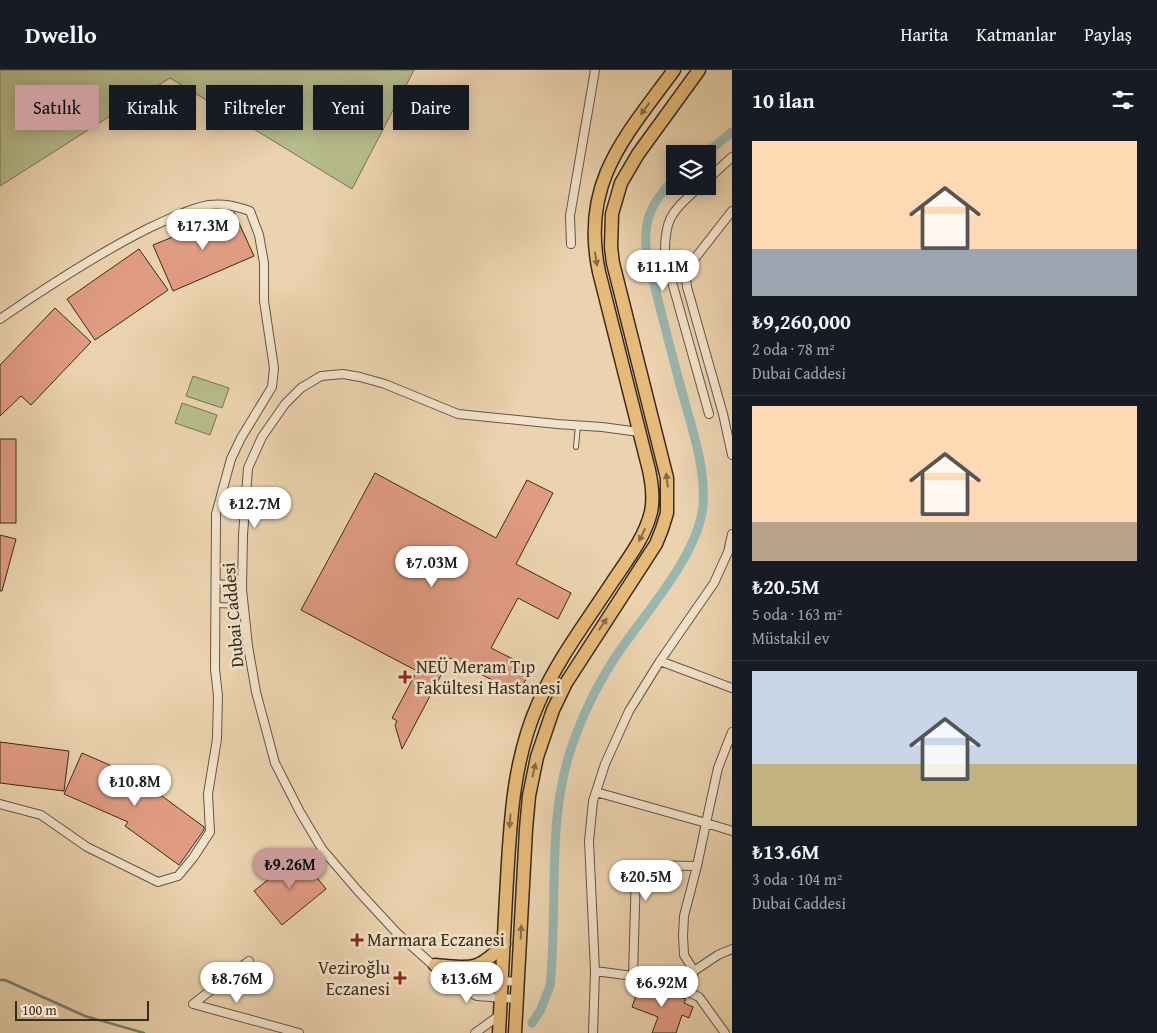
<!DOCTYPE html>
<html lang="tr">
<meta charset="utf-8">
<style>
body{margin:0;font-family:"Gentium Book Plus",serif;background:#242831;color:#f1f3f6;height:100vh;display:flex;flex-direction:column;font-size:19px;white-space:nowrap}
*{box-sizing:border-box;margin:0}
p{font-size:16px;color:#9ea1a6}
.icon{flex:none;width:28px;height:28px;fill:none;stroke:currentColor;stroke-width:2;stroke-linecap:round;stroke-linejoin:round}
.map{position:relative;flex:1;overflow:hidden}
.details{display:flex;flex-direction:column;background:#171b24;width:425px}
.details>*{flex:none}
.top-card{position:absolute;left:15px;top:15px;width:475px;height:45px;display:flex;gap:10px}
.fabs{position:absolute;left:666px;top:75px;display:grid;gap:10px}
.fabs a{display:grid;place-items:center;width:50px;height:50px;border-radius:0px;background:#171b24;box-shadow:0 2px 12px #0003;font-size:25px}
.scale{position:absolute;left:15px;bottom:12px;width:134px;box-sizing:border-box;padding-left:5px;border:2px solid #382c1d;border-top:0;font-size:14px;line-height:18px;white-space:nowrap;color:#382c1d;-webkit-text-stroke:4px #f2e2cb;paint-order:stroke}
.price{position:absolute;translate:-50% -42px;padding:0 11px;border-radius:18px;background:#fff;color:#222;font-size:16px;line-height:32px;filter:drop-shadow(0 1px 2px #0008)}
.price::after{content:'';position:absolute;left:50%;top:30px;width:15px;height:11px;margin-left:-8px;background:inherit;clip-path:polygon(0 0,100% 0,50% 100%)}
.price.selected{background:#c59692;color:#111}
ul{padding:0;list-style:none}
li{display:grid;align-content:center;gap:10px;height:265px;padding:0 20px}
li+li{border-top:1px solid #363941}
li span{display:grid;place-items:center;height:155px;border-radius:0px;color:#555}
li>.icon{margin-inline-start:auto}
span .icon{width:90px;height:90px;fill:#fffc;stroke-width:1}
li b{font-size:21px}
h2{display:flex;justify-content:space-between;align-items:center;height:60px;padding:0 20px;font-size:21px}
.chip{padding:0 18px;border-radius:0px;background:#171b24;box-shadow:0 2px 12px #0003;font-size:18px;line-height:45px}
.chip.selected{background:#c59692;color:#111}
header{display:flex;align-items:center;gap:30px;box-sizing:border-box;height:70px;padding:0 25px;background:#171b24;border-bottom:1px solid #363941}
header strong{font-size:24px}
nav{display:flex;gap:28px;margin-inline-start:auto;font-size:18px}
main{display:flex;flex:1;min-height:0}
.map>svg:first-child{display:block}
</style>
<header>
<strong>Dwello</strong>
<nav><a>Harita</a><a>Katmanlar</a><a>Paylaş</a></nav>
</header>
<main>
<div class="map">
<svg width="732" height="963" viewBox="0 0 732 963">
<rect width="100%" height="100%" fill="#ebd3af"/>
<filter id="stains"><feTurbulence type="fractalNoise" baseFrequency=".004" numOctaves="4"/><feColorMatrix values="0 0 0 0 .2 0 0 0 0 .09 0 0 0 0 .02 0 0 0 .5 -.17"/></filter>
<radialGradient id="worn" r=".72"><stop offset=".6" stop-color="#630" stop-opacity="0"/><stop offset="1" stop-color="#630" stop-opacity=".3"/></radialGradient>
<!-- green -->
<path fill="#b6bc8c" stroke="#777454" d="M 0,0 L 414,0 L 352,119 L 170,8 L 0,116 Z
M 193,306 L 229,318 L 222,338 L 186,326 Z
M 182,333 L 217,345 L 210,365 L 175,353 Z"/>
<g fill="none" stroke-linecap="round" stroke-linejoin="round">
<!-- stream -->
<path stroke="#727f76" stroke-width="2.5" d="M 0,910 L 5,910 L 85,946 L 144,963"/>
<!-- canal -->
<path stroke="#99b7b1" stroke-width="9" d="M 705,84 L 732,62
M 532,953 L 540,941 L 550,916 C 559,831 544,743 577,662 C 587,636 600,610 616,586 C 644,544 698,486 703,436 C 706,396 691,356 681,318 C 669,274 658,230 647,186 C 642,153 650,132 675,109"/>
</g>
<!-- building -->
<path fill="#e09b83" stroke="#382c1d" d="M 234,142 L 254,186 L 173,221 L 153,175 Z
M 139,179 L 168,220 L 95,270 L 67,229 Z
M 55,238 L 91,272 L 31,335 L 21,326 L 0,346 L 0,295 Z
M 0,369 L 16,369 L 16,453 L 0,453 Z
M 375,403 L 496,468 L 527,410 L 553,423 L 516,494 L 571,523 L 558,549 L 518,528 L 491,578 L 531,598 L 519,624 L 450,588 L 402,679 L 395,655 L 397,651 L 392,648 L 417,601 L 301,540 Z
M 0,465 L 16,469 L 2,521 L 0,521 Z
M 0,672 L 69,681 L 64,721 L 0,713 Z
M 82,683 L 144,710 L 143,712 L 204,757 L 204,760 L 179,795 L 125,756 L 128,752 L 64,724 Z
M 299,785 L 326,819 L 282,855 L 254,821 Z
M 640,914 L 686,929 L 684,933 L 693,937 L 689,948 L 682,945 L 676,963 L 652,963 L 658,947 L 632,937 Z"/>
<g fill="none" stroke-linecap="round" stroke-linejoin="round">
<defs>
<path id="lane" d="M 576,377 L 578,355
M 215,512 L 242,514
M 215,535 L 243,536"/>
<path id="street" d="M 708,109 L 732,87
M 700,116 C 672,142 664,147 665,187 L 709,344
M 732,141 L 685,201 L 687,217 L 723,344 L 732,385
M 571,174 L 570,146 L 595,0
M 0,249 C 48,216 97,184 149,158 C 168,149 189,139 209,135 C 224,133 236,136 250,141 L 259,165 L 264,193 L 264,231 L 274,298 L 272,317 L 241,368 L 231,389 L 216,444 L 215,599 L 218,626 L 217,669 L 208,724 L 210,762 L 193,788 L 178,806 L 158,812 L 87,777 L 41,745 L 0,734
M 660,591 L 732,618
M 596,722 L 706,753 L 718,698 L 732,662
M 249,891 L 193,934 L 299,963
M 444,899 L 464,908 L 518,912
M 595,901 L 633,906 L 688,922 L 694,901 L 718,885 L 732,879
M 694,901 L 684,885 L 683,866 L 684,846 L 697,796 L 706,753 L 732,761
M 633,906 L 636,802 L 639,797 L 643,795 L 697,796
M 688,922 L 699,927 L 725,963
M 517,929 L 477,926 L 454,914 L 397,863 L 359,822 L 322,779 L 300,742 L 275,693 L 256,622 L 248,576 L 242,519 L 243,465 L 248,398 L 262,367 L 285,334 L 301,318 L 321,306 L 343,304 L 360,307 L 385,314 L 458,344 L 557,354 L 602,357 L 639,362
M 475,963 L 500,945
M 593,963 L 595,901 L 589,771 L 593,731 L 605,694 L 629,641 L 660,591 L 714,513 L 728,482 L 732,464"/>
<path id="primary" d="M 435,895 C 472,898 477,902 504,874
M 499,963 C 501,918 504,872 506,827 C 510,761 511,695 538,634 C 557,590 587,551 613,511 C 628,489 645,467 651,442 C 654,428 652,414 649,400 L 599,202 C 580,113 625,67 674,0
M 515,963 L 526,759 L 529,726 L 537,687 L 553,640 L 566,613 L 656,474 L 662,459 L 667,443 L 667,408 L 613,193 L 611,177 L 612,144 L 621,113 L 638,84 L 699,0"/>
</defs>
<!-- lane casing -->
<use href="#lane" stroke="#655642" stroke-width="6"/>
<!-- street casing -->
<use href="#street" stroke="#655642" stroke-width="10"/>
<!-- primary casing -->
<use href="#primary" stroke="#382c1d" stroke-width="15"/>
<!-- lane -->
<use href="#lane" stroke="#f2e2cb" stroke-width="4"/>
<!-- street -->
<use href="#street" stroke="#f2e2cb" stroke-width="8"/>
<!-- primary -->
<use href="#primary" stroke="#e6ba78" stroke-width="12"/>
</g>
<!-- one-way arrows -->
<defs><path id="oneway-solid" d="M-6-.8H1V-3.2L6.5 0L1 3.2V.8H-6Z" transform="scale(1.25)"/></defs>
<g fill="#866c46">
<use href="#oneway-solid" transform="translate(645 39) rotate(126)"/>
<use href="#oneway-solid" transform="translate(596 189) rotate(81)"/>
<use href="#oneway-solid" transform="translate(667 410) rotate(-97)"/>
<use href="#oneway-solid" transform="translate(642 465) rotate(116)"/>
<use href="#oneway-solid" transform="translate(603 554) rotate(-56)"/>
<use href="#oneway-solid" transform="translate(534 700) rotate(-77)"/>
<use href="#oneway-solid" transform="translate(510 751) rotate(94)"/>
<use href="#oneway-solid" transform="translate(521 862) rotate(-87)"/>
</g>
<!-- markers -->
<g fill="#8f2418" stroke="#f2e2cb" stroke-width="2">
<path d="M402.5 599.5h5v5h5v5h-5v5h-5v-5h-5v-5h5z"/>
<path d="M354.5 862.5h5v5h5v5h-5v5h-5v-5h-5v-5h5z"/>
<path d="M397.5 900.5h5v5h5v5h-5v5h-5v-5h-5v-5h5z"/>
</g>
<g text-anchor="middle" stroke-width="5" stroke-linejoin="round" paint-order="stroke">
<!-- street labels -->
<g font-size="18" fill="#382c1d" stroke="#f2e2cb">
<text transform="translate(233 545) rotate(-95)" y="6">Dubai Caddesi</text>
</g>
<!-- poi labels -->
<g font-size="18" fill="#382c1d" stroke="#f2e2cb" text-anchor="start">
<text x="416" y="603">NEÜ Meram Tıp<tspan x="416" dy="21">Fakültesi Hastanesi</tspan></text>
<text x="367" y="876">Marmara Eczanesi</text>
<text x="390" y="904" text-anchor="end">Veziroğlu<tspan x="390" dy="21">Eczanesi</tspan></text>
</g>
</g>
<rect width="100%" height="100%" filter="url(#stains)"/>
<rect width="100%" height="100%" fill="url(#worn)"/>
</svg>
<div class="fabs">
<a><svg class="icon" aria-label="layers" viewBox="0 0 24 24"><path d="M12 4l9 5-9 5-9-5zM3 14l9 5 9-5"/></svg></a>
</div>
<div class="scale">100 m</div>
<b class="price" style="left:203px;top:181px">₺17.3M</b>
<b class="price" style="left:663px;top:222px">₺11.1M</b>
<b class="price" style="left:255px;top:459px">₺12.7M</b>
<b class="price" style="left:432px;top:518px">₺7.03M</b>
<b class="price" style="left:135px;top:737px">₺10.8M</b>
<b class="price selected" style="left:290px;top:820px">₺9.26M</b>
<b class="price" style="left:646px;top:832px">₺20.5M</b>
<b class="price" style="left:237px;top:934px">₺8.76M</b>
<b class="price" style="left:467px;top:934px">₺13.6M</b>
<b class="price" style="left:662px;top:938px">₺6.92M</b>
<div class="top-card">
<a class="chip selected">Satılık</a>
<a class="chip">Kiralık</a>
<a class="chip">Filtreler</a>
<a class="chip">Yeni</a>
<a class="chip">Daire</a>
</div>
</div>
<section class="details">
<h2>10 ilan<svg class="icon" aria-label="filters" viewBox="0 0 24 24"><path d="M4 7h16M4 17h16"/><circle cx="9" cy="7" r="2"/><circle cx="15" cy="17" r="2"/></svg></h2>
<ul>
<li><span style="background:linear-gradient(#ffd9b3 70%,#9aa5b1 0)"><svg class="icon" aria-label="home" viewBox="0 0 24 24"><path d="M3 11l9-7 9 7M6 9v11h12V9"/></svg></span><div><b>₺9,260,000</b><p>2 oda · 78 m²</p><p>Dubai Caddesi</p></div></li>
<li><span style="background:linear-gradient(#ffd9b3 75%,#b9a48a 0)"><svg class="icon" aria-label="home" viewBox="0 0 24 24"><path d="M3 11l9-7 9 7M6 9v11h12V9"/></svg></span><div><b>₺20.5M</b><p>5 oda · 163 m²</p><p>Müstakil ev</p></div></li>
<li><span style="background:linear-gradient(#c9d6e8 60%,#c2b280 0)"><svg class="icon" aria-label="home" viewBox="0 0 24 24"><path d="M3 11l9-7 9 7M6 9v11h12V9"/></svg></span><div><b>₺13.6M</b><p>3 oda · 104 m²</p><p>Dubai Caddesi</p></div></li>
</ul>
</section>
</main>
